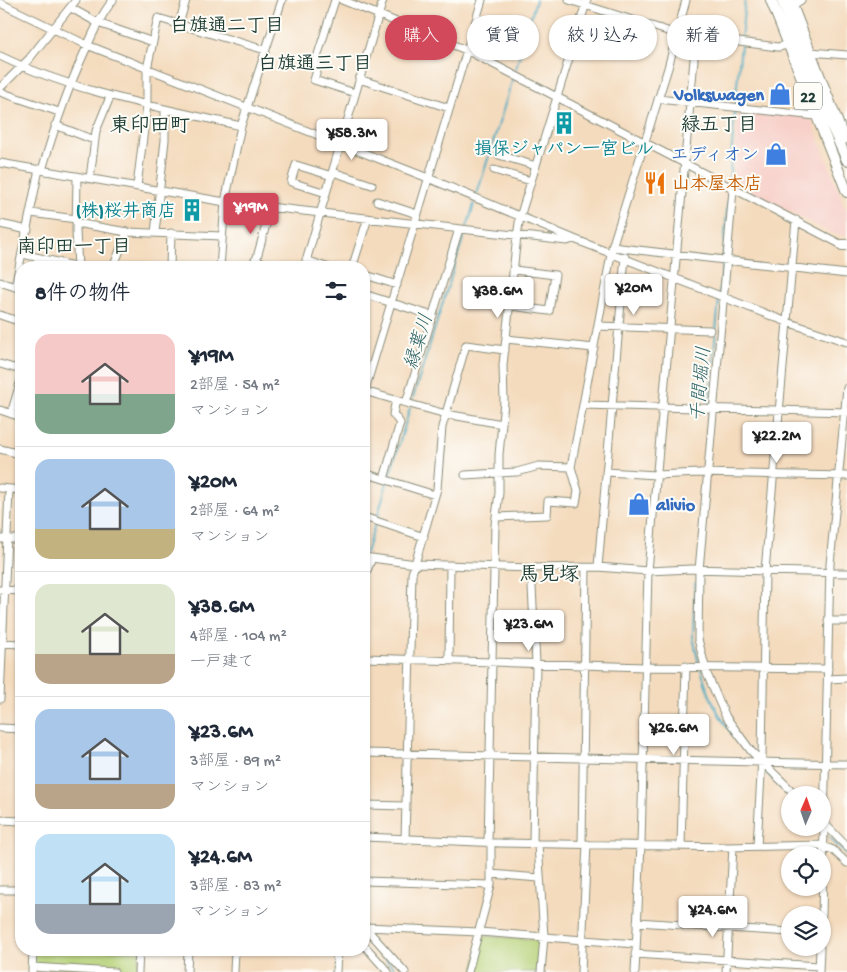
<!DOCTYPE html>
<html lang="ja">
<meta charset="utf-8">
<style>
body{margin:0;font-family:"Gochi Hand","Klee One",sans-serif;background:#f6f6f7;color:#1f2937;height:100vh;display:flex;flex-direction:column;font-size:19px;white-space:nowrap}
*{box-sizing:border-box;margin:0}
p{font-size:16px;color:#747a83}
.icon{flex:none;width:28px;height:28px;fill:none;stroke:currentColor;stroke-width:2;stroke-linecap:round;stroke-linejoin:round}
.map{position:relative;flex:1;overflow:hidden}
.sheet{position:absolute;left:15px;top:261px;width:355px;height:695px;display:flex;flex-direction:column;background:#fff;border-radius:20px;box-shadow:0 1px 4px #0004}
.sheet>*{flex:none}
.hud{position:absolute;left:385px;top:15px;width:386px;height:45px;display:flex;gap:10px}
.needle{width:32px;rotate:2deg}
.buttons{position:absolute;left:781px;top:786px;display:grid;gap:10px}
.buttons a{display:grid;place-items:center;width:50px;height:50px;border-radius:50%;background:#fff;box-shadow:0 1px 4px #0004;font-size:25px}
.price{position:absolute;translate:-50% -42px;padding:0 11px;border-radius:5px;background:#fff;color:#222;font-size:16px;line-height:32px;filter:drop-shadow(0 1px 2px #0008)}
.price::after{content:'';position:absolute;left:50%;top:30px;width:15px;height:11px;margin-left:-8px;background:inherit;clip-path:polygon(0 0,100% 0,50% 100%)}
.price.selected{background:#d1495b;color:#fff}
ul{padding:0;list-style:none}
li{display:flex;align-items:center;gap:15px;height:125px;padding:0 20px}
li+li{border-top:1px solid #e0e1e3}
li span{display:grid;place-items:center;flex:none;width:140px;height:100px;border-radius:15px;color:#555}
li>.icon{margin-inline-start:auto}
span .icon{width:60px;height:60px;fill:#fffc;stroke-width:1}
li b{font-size:21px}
h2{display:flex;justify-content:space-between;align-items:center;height:60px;padding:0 20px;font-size:21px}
.chip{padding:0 18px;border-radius:22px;background:#fff;box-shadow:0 1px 4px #0004;font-size:18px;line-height:45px}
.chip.selected{background:#d1495b;color:#fff}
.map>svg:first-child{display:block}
</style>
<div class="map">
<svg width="847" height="972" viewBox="0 0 847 972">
<rect width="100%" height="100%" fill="#fdfcf7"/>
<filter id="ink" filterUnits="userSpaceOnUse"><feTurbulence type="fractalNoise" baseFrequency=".02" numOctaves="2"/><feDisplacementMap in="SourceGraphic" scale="10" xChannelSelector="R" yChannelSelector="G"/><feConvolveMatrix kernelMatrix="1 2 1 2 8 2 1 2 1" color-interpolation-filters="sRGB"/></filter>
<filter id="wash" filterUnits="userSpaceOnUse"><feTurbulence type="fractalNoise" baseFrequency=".0096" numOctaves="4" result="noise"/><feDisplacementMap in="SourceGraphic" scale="20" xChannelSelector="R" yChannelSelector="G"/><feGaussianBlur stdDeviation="1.12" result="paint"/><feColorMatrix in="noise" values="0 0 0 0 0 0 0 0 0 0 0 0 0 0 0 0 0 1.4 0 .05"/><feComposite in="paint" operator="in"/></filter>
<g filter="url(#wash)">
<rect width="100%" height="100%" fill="#f4dbbe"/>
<!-- built -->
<path fill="#f7d0c9" d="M 739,108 L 810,116 L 847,213 L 847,236 L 833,234 L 732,182 Z"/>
<!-- green -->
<path fill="#b5d177" stroke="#6a8756" d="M 481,936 L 540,940 L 537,972 L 473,972 Z
M 33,950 L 139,950 L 138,972 L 32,967 Z"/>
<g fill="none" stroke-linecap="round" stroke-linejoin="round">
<!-- stream -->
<path stroke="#43aac3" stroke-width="2" d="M 741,40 L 745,0
M 515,71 L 536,0
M 735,105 L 741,45
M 729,184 L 735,109
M 477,194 L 513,78
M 467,227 L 474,204
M 723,257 L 729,189
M 719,294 L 723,261
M 412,401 L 465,232
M 709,406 L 719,299
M 704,471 L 709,411
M 389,477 L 410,408
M 702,498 L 704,476
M 377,518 L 387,483
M 366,553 L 375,524
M 695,583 L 693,636 L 699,665
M 701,669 C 710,704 726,730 751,756
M 764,770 L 790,797
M 829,837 L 847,855
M 364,934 L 397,972"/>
</g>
</g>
<g filter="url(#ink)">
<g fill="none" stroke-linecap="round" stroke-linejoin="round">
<defs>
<path id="minor" d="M 335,0 L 315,64 L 318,67 L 314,80 L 355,93
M 342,0 L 466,50 L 844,246
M 569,0 L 677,34 L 778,47 L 788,45
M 686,0 L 668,68 L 613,244 L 583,405 L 847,412
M 0,3 L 87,45 L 428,178 L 574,239 L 787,322 L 847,342
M 792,6 L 801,0
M 71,8 L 98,23 L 153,42
M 179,24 L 186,0
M 810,52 L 847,55
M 0,56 C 76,93 159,107 241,126
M 359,79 L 449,108
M 0,88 L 29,59 L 76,0
M 0,92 L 59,112
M 658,99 L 816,116
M 55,125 L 94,140
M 499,155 L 536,166
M 0,163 L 225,202 L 567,241 L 574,239
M 42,170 C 54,129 67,90 85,51 C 93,33 101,15 113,0
M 494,170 L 531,181
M 333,172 L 372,185
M 77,176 L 76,231 L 78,268
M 90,178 L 96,131 L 110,97
M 137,186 L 147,105 L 147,69 L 158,18 L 265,50
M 733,190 L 699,570 L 698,639 L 707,674 L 726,717 L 751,751 L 796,795
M 326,193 L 291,182 L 296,165 L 332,176
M 377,201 L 417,214
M 31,213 L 76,219
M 76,223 L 127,232 L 222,236
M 0,224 L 28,230
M 155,233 L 165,140 L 165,110
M 612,247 L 847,274
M 23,254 L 78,267
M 255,260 L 278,268
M 306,260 L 329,268
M 113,268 L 127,232
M 170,268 L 171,233
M 220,268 L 225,202 L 241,126 L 282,0
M 254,268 L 271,207
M 304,268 L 383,0
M 352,268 L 368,218
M 369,276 L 397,285
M 0,282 L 21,289
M 15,287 L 39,169
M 364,294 L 433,316
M 511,306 L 549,311 L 555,275 L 514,270
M 0,315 L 21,322
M 598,326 L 710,330
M 506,339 L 594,348
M 0,364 L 21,370
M 364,391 L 406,403 L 459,229
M 364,393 L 482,0
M 406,403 L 446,414 L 502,424
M 0,410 L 21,417
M 11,414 L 21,380
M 0,449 L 21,454
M 606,472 L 656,475 L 700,473 L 847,476
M 364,473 L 435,495
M 465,475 L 517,472 L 539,466 L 571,467
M 384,479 L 400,423 L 393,414 L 396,400
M 0,488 L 21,490
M 364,517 L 424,537
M 496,517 L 547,515 L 548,501 L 576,503 L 578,491 L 571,467 L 583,405
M 0,539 L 21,539
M 364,557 L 416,564 L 531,568 L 598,567 L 648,571 L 691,569 L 847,573
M 598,567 L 625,257
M 531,568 L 536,663 L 533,844
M 364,578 L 372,558
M 0,590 L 21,591
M 828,621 L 847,621
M 0,643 L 21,644
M 364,658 L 645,667 L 828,669
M 449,661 L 450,565
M 828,679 L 847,678
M 0,699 L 9,490
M 0,728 L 21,729
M 364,753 L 847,764
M 366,805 L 405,806
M 0,820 L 21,821
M 825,824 L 847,847
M 364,837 L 501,843 L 729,847 L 821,845 L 833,850 L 847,863
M 405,840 L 412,574 L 437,489 L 442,427 L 466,345 L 505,350
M 488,843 L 495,525 L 499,493 L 499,455 L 504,401 L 503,365 L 517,236 L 520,217 L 587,0
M 538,844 L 544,937 L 541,972
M 582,844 L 586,568
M 681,846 L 686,666
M 757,846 L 762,757 L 765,571 L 796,220
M 491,874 L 539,878
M 364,881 L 491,885
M 0,890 L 21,890
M 822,915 L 830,564 L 847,388
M 637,922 L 790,932
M 364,926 L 405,972
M 365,927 L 479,932 L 636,944
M 364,945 L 388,972
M 635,954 L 819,966
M 32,967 L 114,972
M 32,972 L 33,950
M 138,972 L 139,950
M 187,972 L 188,950
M 234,972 L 235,950
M 336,972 L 337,950
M 468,972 L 491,885 L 491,843
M 581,972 L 587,844
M 635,972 L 641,844 L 648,571 L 696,37
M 726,972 L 733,847
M 819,972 L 820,948"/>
<path id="highway" d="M 771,0 L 847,192
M 782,0 L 820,100 L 847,160
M 790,0 L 844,139
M 842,245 L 847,245"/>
</defs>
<!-- minor casing -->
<use href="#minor" stroke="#8a8c79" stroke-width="9"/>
<!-- highway casing -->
<use href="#highway" stroke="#8a8c79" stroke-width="12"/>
<!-- minor -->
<use href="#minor" stroke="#fff" stroke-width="7"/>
<!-- highway -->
<use href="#highway" stroke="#fff" stroke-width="10"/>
</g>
</g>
<!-- icons -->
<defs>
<symbol id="shop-bare" viewBox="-9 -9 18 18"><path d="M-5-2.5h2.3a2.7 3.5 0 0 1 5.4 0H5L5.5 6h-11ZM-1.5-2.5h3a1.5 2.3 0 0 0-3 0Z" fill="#3f7fe0" stroke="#fdfcf7" stroke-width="2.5" paint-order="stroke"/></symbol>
<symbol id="building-bare" viewBox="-9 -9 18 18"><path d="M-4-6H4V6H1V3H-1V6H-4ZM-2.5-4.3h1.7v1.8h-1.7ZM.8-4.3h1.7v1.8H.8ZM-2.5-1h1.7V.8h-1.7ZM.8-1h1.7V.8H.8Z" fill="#0f9aa8" stroke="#fdfcf7" stroke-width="2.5" paint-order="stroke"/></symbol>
<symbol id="restaurant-bare" viewBox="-9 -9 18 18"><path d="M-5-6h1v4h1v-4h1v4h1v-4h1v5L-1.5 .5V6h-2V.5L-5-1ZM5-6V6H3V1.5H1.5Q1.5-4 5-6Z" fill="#e8710a" stroke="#fdfcf7" stroke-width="2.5" paint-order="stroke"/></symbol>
</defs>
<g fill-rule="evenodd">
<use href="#shop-bare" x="764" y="78" width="32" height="32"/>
<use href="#building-bare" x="548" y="107" width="32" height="32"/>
<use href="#shop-bare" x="760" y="138" width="32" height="32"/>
<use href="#restaurant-bare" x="639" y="167" width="32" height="32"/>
<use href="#building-bare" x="176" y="194" width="32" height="32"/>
<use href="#shop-bare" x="623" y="488" width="32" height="32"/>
</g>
<g text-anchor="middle" stroke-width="4" stroke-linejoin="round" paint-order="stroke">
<!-- shield labels -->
<rect fill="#fdfcf7" stroke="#62766e" stroke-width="1" x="794" y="82.5" width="28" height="27" rx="4"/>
<g font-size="16" font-weight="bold" fill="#1f3d34">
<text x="808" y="102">22</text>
</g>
<!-- shop labels -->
<g font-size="18" font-weight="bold" fill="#366cbe" stroke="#fdfcf7" text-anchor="end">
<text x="764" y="100">Volkswagen</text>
<text x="759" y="160">エディオン</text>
<text x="656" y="510" text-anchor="start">alivio</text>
</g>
<!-- culture labels -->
<g font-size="18" font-weight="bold" fill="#0d838f" stroke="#fdfcf7">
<text x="564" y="154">損保ジャパン一宮ビル</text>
<text x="176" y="216" text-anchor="end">(株)桜井商店</text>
</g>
<!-- food labels -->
<g font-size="18" font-weight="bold" fill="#c56008" stroke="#fdfcf7" text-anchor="start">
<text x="672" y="189">山本屋本店</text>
</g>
<!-- neighbourhood labels -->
<g font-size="19" font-weight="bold" fill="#1f3d34" stroke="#fdfcf7">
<text x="227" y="31">白旗通二丁目</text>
<text x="315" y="69">白旗通三丁目</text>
<text x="719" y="130">緑五丁目</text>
<text x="74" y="252">南印田一丁目</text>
</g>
<!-- water labels -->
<g font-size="19" font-style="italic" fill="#2c6366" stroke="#fdfcf7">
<text transform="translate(417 341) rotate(-73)" y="7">縁葉川</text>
<text transform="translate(699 384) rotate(-85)" y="7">千間堀川</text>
</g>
<!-- quarter labels -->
<g font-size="20" font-weight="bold" fill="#1f3d34" stroke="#fdfcf7">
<text x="150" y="131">東印田町</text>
<text x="549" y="580">馬見塚</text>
</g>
</g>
</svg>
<div class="buttons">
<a><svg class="needle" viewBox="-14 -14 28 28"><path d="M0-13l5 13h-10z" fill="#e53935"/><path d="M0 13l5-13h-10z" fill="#747a83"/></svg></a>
<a><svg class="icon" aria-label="locate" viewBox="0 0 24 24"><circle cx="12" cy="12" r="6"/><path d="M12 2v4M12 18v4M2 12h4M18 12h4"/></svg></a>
<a><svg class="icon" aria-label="layers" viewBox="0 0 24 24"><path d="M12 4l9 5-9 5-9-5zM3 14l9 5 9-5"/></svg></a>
</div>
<b class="price" style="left:352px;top:161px">¥58.3M</b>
<b class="price selected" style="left:251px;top:235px">¥19M</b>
<b class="price" style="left:634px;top:316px">¥20M</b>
<b class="price" style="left:498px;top:319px">¥38.6M</b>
<b class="price" style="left:777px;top:464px">¥22.2M</b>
<b class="price" style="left:529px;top:652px">¥23.6M</b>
<b class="price" style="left:674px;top:756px">¥26.6M</b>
<b class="price" style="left:713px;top:938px">¥24.6M</b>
<div class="hud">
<a class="chip selected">購入</a>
<a class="chip">賃貸</a>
<a class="chip">絞り込み</a>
<a class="chip">新着</a>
</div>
<section class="sheet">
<h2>8件の物件<svg class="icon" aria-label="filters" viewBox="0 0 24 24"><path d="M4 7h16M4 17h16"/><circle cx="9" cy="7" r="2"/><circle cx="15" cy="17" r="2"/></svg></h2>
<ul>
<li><span style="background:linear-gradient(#f6c9c9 60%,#7fa58c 0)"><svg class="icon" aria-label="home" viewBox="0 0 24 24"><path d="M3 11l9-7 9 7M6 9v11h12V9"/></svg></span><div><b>¥19M</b><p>2部屋 · 54 m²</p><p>マンション</p></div></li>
<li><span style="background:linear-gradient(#a9c7e8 70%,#c2b280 0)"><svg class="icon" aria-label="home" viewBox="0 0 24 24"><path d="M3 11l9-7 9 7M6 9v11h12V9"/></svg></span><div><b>¥20M</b><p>2部屋 · 64 m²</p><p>マンション</p></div></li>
<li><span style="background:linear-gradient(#dfe7d0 70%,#b9a48a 0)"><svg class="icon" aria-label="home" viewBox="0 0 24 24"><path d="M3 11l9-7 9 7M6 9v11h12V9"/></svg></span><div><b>¥38.6M</b><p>4部屋 · 104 m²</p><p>一戸建て</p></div></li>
<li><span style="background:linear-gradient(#a9c7e8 75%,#b9a48a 0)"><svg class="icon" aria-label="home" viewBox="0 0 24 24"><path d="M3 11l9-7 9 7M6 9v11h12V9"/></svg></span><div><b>¥23.6M</b><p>3部屋 · 89 m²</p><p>マンション</p></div></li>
<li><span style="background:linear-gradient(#bfe0f5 70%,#9aa5b1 0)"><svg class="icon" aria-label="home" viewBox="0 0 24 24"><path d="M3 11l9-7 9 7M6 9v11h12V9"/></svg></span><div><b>¥24.6M</b><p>3部屋 · 83 m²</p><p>マンション</p></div></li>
</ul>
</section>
</div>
